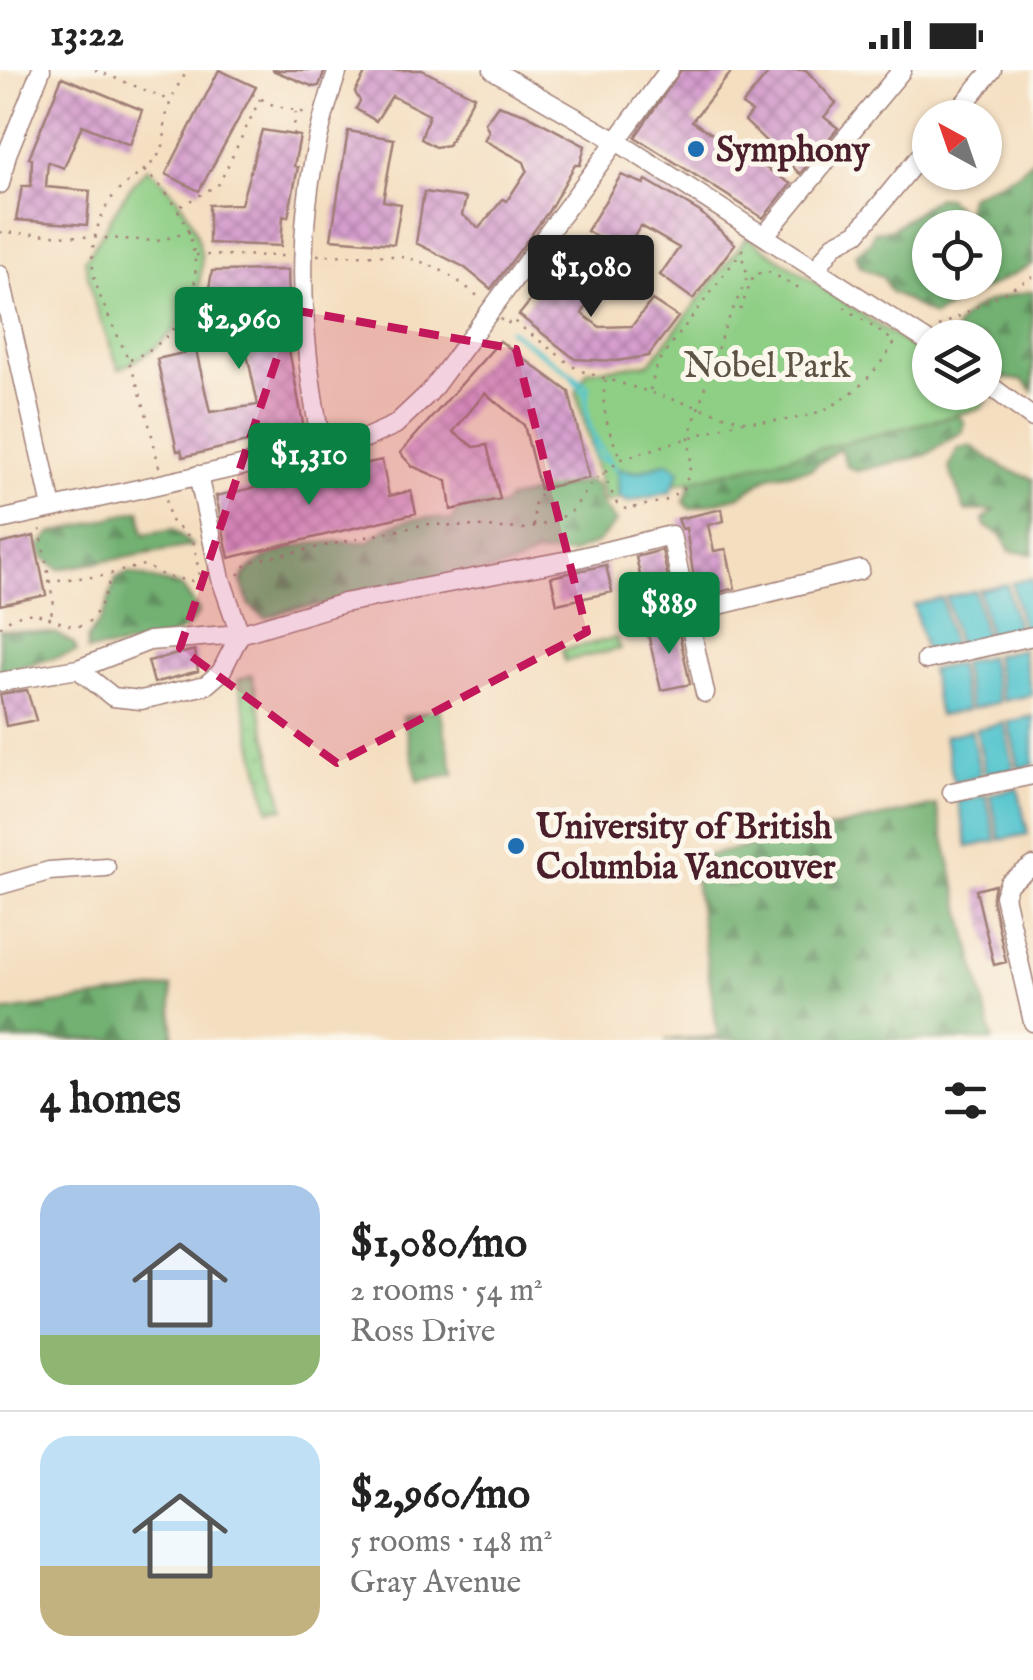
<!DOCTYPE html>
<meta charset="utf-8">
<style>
body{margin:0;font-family:"IM FELL English",serif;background:#f6f6f6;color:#222;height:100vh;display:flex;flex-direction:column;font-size:38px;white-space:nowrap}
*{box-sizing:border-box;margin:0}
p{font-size:32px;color:#767676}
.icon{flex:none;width:55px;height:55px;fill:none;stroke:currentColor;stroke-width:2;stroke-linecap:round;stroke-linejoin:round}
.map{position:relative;height:970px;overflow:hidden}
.drawer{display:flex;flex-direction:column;background:#fff;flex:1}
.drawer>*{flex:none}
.needle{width:65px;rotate:320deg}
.buttons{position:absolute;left:912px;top:30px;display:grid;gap:20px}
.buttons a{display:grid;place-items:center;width:90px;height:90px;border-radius:50%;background:#fff;box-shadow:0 2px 8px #0004;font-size:50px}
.price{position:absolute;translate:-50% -85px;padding:0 22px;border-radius:10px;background:#0b8043;color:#fff;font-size:32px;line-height:65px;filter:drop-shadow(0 2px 5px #0008)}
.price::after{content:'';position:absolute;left:50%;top:60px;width:30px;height:22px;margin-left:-15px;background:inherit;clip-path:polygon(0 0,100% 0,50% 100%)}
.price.selected{background:#222;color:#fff}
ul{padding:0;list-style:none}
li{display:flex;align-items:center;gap:30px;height:250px;padding:0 40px}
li+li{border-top:2px solid #e0e0e0}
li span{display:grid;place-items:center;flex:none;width:280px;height:200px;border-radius:30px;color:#555}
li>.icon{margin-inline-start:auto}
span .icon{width:120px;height:120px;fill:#fffc;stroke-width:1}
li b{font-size:42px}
h2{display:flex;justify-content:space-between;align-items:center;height:120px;padding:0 40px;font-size:42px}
.status{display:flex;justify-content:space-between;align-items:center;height:70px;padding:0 50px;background:#fff;direction:ltr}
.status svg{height:28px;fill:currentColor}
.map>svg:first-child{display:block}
</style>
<div class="status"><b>13:22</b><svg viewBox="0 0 49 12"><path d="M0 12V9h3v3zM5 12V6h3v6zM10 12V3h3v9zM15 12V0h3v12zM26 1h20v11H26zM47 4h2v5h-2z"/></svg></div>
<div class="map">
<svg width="1033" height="970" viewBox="0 0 1033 970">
<defs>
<pattern id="grass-dots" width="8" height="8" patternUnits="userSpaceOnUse" patternTransform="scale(2.5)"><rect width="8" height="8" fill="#8ece85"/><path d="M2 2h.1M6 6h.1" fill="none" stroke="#7cb073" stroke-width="1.8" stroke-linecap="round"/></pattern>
<pattern id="forest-firs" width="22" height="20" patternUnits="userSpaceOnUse" patternTransform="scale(2.5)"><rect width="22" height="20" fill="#72b172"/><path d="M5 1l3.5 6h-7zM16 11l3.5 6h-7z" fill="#608f5e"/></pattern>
<pattern id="building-cross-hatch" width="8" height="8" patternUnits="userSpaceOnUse" patternTransform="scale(2.5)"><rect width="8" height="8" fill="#d59ecd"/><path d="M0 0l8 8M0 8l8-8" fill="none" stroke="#af80a7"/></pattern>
</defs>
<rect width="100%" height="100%" fill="#fbf7ec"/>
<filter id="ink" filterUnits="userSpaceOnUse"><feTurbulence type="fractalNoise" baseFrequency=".01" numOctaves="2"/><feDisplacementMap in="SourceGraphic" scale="20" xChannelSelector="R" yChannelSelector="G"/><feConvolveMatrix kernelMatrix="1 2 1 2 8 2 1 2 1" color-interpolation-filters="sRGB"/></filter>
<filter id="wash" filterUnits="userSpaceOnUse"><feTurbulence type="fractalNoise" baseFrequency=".0048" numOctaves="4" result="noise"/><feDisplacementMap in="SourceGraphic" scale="40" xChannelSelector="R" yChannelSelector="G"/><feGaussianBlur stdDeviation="2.25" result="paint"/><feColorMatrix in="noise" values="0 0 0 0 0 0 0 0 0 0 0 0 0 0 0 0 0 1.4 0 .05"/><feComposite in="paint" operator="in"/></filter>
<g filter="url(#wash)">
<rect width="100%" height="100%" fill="#f4dec0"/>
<!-- grass -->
<path fill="url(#grass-dots)" stroke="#6c7658" stroke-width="2.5" d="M 616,568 L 620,579 L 565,591 L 562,580 Z
M 252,605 L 284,738 L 269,740 L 238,610 Z"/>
<!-- forest -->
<path fill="url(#forest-firs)" stroke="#5e684e" stroke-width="2.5" fill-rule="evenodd" d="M 1033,89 L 1033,194 L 933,246 L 890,221 L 883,207 L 860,196 L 856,184 L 871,172 L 874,162 L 892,159 L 937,127 L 947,128 L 965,145 L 969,126 L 1018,103 ZM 930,158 L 985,158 L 985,212 L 930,212 Z
M 1033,221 L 1033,321 L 1024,311 L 996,307 L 987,300 L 985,268 L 960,267 L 955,260 C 969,232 1004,226 1033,221 Z
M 930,322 L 964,351 L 963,361 L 926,385 L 857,401 L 847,396 L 840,378 L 811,399 L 769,406 L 740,426 L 690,439 L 684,432 L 690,417 L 686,403 Z
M 971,376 L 1004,398 L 1033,409 L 1033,484 L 1010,481 L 1002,465 L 986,457 L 983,450 L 995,440 L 965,441 L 949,398 L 957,379 Z
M 588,411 L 597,416 L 601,434 L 616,452 L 598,472 L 571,484 L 537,484 L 509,497 L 388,520 L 374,517 C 343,536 329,534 296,538 C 286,539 276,546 265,548 L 250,536 L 241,511 C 264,471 329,470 369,472 C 389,450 422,443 451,451 L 458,439 L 483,432 L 501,437 L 508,429 Z
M 140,440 L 144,464 L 174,459 L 192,476 L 59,499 L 43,487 L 40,476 L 50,464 Z
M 129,503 L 182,517 L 199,541 C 185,576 121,575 87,581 L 88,568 L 104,545 L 116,508 Z
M 0,560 L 57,564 L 74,574 L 77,582 L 0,602 Z
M 440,639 L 454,704 L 418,711 L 403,647 Z
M 936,735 L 993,970 L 665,970 L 718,967 L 692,789 Z
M 171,917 L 174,970 L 0,970 L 0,942 Z"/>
<!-- green -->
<path fill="#8ece85" stroke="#6c7658" stroke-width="2.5" d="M 148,98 C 231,166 214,255 119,299 L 94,233 L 85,190 C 108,158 119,126 148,98 Z
M 747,167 L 930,290 L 930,322 L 975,323 L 987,331 L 979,339 L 605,432 L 576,321 L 588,301 L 650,293 Z"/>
<!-- water -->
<path fill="#59c6cf" stroke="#52727d" stroke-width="2.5" d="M 667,392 L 680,400 L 671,422 L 627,432 L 619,426 L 617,399 L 637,402 Z
M 1033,508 L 1033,557 L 1022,559 L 1012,513 Z
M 1007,514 L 1017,560 L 989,566 L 979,520 Z
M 975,521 L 985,567 L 957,574 L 946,527 Z
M 942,528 L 952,575 L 925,581 L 914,535 Z
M 1022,579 L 1032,625 L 1003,631 L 994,585 Z
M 989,586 L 999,632 L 971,639 L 961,593 Z
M 957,594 L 967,640 L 939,646 L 930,600 Z
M 1033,646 L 1033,695 L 1019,698 L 1008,652 Z
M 1004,653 L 1014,699 L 986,705 L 976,659 Z
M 971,660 L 981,706 L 954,713 L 944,666 Z
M 1018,718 L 1028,764 L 1000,770 L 990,724 Z
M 986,725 L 996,771 L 968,777 L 958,731 Z"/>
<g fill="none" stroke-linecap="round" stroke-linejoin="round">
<!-- stream -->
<path stroke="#59c6cf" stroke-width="4" d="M 509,260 L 588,316 C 581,353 595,372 616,400
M 573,308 L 586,326
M 593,372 L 596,387 L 609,392"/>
</g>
<g id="blocks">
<!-- building -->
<path fill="url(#building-cross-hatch)" d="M 219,0 L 256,17 L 199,121 L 166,104 Z
M 272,0 L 325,0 L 319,16 L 314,17 Z
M 367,0 L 422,0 L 474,26 L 448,75 L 435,77 L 421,69 L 429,45 L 392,26 L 376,51 L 356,39 L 360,31 L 355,22 Z
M 681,0 L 733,0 L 692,51 L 791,114 L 763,148 L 635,67 Z
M 771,0 L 806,0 L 836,33 L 824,47 L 838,58 L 800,104 L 745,51 L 752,42 L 742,35 Z
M 62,7 L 142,40 L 130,75 L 82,55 L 64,98 L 48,92 L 46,117 L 90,121 L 87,155 L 16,150 L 22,116 L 31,116 L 32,89 L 29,88 Z
M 498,35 L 525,44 L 585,76 L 580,95 L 575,95 L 548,142 L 491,219 L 464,197 L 416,173 L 424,122 L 466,128 L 462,145 L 479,158 L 503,129 L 507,131 L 527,100 L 524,92 L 484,70 L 489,62 L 485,53 Z
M 262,60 L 300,66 L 294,96 L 298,97 L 288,147 L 283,146 L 281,176 L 209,173 L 209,135 L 241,134 Z
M 348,61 L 394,69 L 383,131 L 401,134 L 394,174 L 331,169 Z
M 621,105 L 644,114 L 646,110 L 700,142 L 735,174 L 693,229 L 660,205 L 679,178 L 641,156 L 622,182 L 587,161 Z
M 565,188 L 600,211 L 582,244 L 600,257 L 632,256 L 652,230 L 678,247 L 648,286 L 616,291 L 575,289 L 519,245 Z
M 288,200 L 289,238 L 281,238 L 305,364 L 264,373 L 264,368 L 183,387 L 181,380 L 177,381 L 157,289 L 196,280 L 210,342 L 258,335 L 246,279 L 252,278 L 253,266 L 257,265 L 257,245 L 216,246 L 216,224 L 208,224 L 212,201 Z
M 500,271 L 569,322 L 589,408 L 540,419 L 524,355 L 485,323 L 453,362 L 474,377 L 487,375 L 500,429 L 451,440 L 447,411 L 412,396 L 400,383 Z
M 382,390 L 389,426 L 411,421 L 416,443 L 229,488 L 216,426 Z
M 722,439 L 724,451 L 708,455 L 714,481 L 726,479 L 735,518 L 697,528 L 686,458 L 682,459 L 678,449 Z
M 34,466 L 46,525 L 0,535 L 0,474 Z
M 662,480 L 672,527 L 646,532 L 636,487 Z
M 606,495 L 612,522 L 557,534 L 551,507 Z
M 677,553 L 690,614 L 661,620 L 647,560 Z
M 195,580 L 198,601 L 154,613 L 148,591 Z
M 27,620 L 36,650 L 6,656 L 0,624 Z
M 995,815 L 992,829 L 1006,892 L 994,895 L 976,820 Z"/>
</g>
</g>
<g filter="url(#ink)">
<use href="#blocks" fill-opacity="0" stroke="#9f7e76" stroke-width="2.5"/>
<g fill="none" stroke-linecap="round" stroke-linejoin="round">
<defs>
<path id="minor" d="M 493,0 L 618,72 L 930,273
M 952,48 L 992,0
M 0,114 L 7,84 L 41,0
M 765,165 L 902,0
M 817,198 L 834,175 L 857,163 L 930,74
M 0,205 L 52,437
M 985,312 L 1033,348
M 322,377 C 296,248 293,126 338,0
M 0,450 L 366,368 L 395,355 L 430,322 L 669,0
M 687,543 L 860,500
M 926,590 L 1033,566
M 78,599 L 113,627 L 141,630 L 206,615 L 221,602 L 240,564 L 221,509 L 198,405
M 0,612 L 78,599 L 149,571 L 240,564 L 344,533 L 574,489 L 671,465 L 705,623
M 952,722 L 1033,705
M 1033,796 L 1009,813 L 1004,826 L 1033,952
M 0,815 L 49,801 L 106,797"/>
</defs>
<!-- minor casing -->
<use href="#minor" stroke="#9f7e76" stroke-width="21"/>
<!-- path -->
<path stroke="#9f7e76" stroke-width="2.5" stroke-dasharray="2.5 8" stroke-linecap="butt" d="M 95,0 L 172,31
M 252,24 L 273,35 L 306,43
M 293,65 L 296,42
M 181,136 L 219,114 L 260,29
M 0,162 L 157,171 L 190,162
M 196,185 L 289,186
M 317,185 C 393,187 418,175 481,229
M 740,240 L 754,205 L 767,201 L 801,219
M 500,249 L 507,255 L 511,249 L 578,300 L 743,351 C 816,355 856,333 895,272 L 841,235
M 939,257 L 1033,207
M 130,290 C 220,251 210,155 143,100
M 606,310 C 599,334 609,367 622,388
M 650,320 L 658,292 L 747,174
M 159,397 C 152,364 143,327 130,295 C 108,235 73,203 106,137 C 118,113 146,105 159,84 C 166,73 164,67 165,55 C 166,38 177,13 189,0
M 603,403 L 617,434 L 626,439 L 665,431 L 685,417 L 691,394 L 689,367 L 722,264 L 748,206 L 740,181
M 166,430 L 170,450 L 193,470 L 201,514
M 534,456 L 534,435 L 540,425
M 40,459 L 54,535 L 50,547
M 238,505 L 249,492 L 427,454 L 522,459 L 549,453 L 570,443 L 595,410 L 622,389 L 742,351
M 48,511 L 102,506 L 144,495 L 166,507 L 206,513
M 0,557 C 51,510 82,612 111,505"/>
<!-- minor -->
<use href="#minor" stroke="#fff" stroke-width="18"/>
</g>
</g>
<!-- marked area -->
<path fill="#c2185b" fill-opacity="0.2" stroke="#c2185b" stroke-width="8" stroke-dasharray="20 12" stroke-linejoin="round" d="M 293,240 L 516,279 L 587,562 L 337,693 L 180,578 Z"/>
<!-- markers -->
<g fill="#1f6fb2" stroke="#fbf7ec" stroke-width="4">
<circle cx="696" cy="79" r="10"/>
<circle cx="516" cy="776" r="10"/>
</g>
<g text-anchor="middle" stroke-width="10" stroke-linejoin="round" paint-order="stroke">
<!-- poi labels -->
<g font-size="35" font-weight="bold" fill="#4a1f2b" stroke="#fbf7ec" text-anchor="start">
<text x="716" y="91">Symphony</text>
<text x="536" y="768">University of British<tspan x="536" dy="40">Columbia Vancouver</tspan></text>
</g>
<!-- park labels -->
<g font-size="35" fill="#5e5446" stroke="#fbf7ec">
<text x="767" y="307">Nobel Park</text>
</g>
</g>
</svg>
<div class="buttons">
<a><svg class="needle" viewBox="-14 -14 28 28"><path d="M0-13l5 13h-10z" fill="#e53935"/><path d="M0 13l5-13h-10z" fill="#767676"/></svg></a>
<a><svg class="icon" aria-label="locate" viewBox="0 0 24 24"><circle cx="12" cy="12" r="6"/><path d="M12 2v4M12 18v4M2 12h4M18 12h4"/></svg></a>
<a><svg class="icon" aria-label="layers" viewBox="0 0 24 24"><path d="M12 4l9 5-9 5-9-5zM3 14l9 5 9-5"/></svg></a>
</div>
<b class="price selected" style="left:591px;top:250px">$1,080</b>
<b class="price" style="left:239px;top:302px">$2,960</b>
<b class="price" style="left:309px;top:438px">$1,310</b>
<b class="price" style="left:669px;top:587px">$889</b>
</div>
<section class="drawer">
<h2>4 homes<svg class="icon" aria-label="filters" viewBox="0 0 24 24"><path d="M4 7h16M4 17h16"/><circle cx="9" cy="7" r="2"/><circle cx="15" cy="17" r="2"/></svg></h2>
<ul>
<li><span style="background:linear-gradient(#a9c7e8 75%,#8fb573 0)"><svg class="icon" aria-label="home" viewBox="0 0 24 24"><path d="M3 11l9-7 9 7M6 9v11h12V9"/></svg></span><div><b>$1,080/mo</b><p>2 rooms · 54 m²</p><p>Ross Drive</p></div></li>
<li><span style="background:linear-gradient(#bfe0f5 65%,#c2b280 0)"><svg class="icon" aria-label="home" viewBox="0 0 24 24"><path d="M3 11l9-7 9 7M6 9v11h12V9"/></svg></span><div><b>$2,960/mo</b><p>5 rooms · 148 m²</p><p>Gray Avenue</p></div></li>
</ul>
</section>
